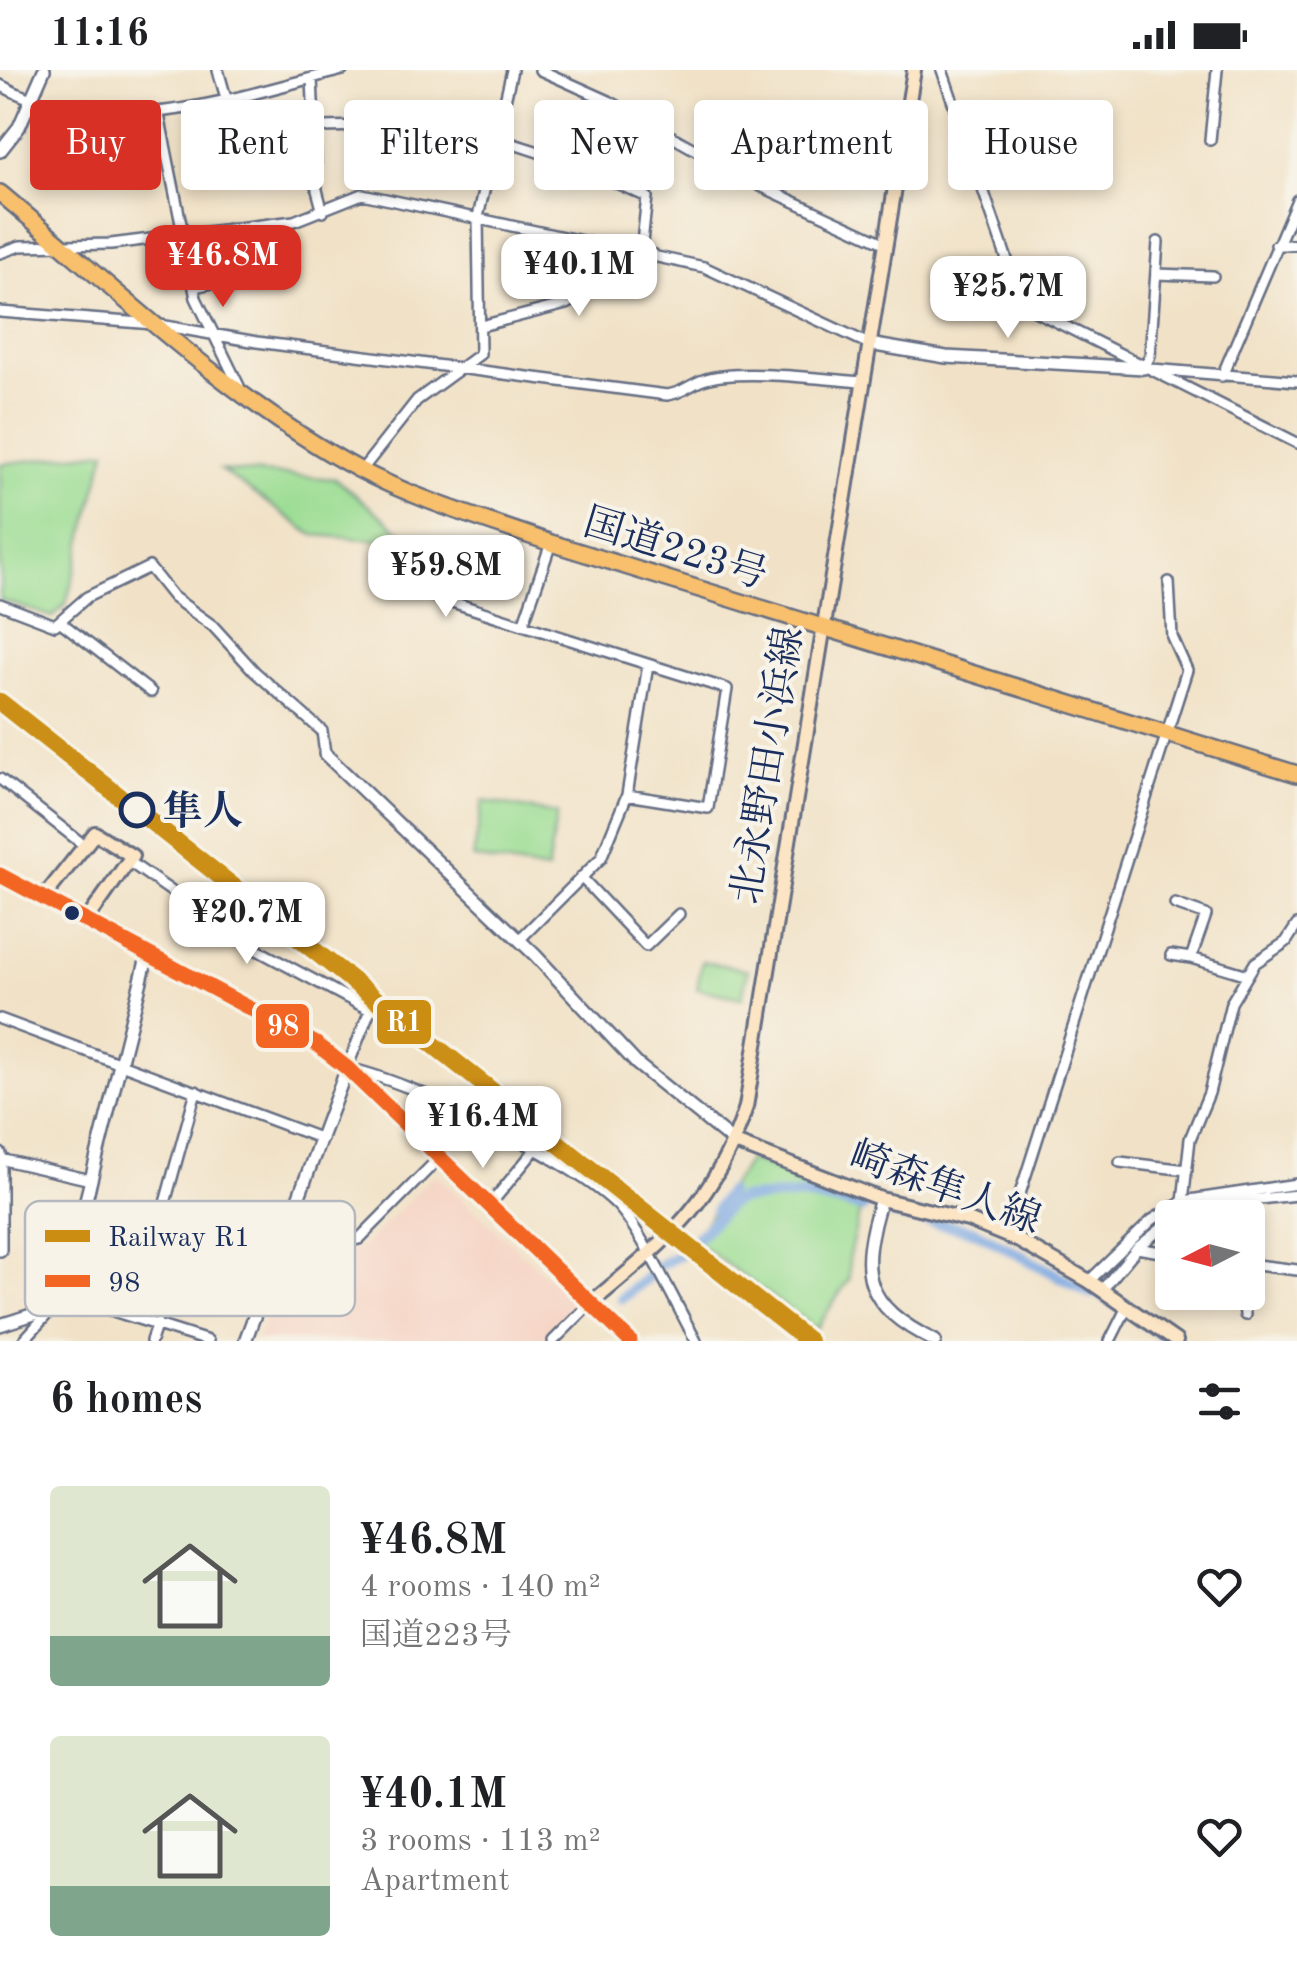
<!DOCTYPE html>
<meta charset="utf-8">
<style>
body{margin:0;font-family:"Old Standard TT","Noto Serif JP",serif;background:#f6f6f6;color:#202124;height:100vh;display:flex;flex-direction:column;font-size:38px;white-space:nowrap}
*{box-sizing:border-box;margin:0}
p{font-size:32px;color:#757577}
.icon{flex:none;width:55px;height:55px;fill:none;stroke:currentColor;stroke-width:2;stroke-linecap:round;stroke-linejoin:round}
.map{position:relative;height:1271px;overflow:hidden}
.sheet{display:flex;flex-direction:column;background:#fff;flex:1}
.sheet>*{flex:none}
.top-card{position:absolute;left:30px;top:30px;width:1238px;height:90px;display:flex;gap:20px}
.needle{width:65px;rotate:264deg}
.fabs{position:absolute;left:1155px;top:1130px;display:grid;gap:20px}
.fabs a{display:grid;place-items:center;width:110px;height:110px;border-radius:10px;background:#fff;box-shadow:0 5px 15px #0003;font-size:50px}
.price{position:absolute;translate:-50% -85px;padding:0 22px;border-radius:20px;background:#fff;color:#222;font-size:32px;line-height:65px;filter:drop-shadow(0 2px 5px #0008)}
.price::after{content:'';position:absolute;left:50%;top:60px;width:30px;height:22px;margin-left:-15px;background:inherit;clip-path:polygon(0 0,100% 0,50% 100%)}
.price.current{background:#d93025;color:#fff}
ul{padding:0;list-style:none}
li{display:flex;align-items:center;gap:30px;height:250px;padding:0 50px}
li span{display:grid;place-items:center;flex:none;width:280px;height:200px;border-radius:10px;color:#555}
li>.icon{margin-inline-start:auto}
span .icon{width:120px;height:120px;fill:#fffc;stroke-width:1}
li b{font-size:42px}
h2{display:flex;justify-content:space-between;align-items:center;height:120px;padding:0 50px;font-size:42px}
.chip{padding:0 35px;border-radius:10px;background:#fff;box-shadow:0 5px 15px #0003;font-size:35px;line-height:90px}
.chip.current{background:#d93025;color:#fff}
.status{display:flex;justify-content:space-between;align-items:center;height:70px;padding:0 50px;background:#fff;direction:ltr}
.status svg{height:28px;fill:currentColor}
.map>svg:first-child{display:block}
</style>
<div class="status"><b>11:16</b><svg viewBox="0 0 49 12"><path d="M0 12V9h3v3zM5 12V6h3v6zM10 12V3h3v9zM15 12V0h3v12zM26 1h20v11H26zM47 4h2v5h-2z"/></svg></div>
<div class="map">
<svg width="1297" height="1271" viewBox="0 0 1297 1271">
<rect width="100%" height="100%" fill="#f7f3e8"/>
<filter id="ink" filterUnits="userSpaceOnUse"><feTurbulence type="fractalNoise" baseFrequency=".01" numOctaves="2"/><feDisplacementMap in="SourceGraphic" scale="20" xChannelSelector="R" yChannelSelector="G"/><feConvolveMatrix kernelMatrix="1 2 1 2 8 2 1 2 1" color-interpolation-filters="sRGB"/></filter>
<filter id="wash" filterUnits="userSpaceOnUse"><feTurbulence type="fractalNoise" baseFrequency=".0048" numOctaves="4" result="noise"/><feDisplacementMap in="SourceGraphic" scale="40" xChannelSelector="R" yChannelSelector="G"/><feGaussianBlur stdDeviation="2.25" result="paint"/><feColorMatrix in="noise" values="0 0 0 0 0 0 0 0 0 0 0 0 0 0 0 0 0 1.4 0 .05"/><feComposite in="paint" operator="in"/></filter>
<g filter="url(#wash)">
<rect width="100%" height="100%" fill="#f1e2c7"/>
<!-- built -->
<path fill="#f5d2c2" d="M 435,1104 L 581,1237 L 543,1271 L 257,1271 L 292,1174 L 333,1186 L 363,1176 Z"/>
<!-- green -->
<path fill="#9bdd93" stroke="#5b8678" stroke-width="2.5" d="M 106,381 L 66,534 L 53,547 L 0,530 L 0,394 Z
M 221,400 L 336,409 L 414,473 L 313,465 Z
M 483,731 L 557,744 L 547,801 L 473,788 Z
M 702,891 L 748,900 L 742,928 L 697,919 Z
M 749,1090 L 863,1128 L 849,1186 L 849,1209 L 816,1259 L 693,1170 Z"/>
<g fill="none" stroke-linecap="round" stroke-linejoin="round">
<!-- stream -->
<path stroke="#78a6e1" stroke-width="2.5" d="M 1090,1223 L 1119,1241
M 1127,1246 L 1163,1271"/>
<!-- canal -->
<path stroke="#78a6e1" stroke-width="11" d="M 716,1140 L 728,1122
M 890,1143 L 975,1161 L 1090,1223
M 695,1170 L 731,1133 L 740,1129 L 801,1125 L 863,1137
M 660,1195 L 688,1180
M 1102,1206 C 1133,1174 1162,1142 1206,1130
M 622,1228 L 649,1206"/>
</g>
</g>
<g filter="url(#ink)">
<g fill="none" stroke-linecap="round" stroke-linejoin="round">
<defs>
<path id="minor" d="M 218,0 L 226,28
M 540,0 L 609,31 L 754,113 L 886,174
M 942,0 L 1014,210 L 1037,242 L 1297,373
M 312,8 L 317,120 L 323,142
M 0,15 C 110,75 230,28 343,0
M 159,45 L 196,228 L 239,316
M 317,57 C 353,57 390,53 426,56 C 500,63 579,95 647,127 L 641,181
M 1210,70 L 1217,0
M 1276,175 L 1297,175
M 0,183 L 20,176 L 111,174 L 294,151 L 362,124 L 704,197 L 869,274
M 1156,204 L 1213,206
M 194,217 L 247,206
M 0,242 L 154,254 L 257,272 L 667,325 C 683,323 689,315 703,310 C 736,298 823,309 861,312
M 481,256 L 566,234 L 654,185
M 1144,298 L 1150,286 L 1158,172
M 1152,299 L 1297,311
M 1222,306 L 1297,130
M 361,401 L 417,330 L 480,284 L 478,147 L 512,0
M 551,473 L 523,555 L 727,619 L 708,738 L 627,725 L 648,595
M 381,509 L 523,555
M 0,534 L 55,555 L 87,527 L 149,497 L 173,527 L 213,556 L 255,602 L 322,661 L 325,684
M 62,553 L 151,622
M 0,709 L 85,776
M 128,791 L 248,875 L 370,940 L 347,998 C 412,1011 565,1087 614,1132 C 637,1152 679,1240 696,1271
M 581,807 L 646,876 L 679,844
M 1175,834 L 1206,845 L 1191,888 L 1248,905
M 519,870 L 601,788 L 627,725
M 1171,885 L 1191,888
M 0,949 L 322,1069
M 0,1089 L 91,1110
M 1120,1092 L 1187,1100
M 1183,1131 L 1190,1069 L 1209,1023 L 1231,933 L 1255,893 L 1286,872 L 1297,855
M 489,1136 L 534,1081
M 1176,1148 L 1212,1134 L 1297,1125
M 288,1160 L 326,1177 L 359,1169 L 440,1087
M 1003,1165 L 1010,1155 L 1187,600 L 1172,567 L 1169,512
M 1137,1178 L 1172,1184
M 1248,1194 L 1297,1200
M 1250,1195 L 1254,1130
M 1089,1211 L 1152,1150 L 1183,1131 L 1297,1114
M 1102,1220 L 1137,1178 L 1172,1150
M 1243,1222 L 1245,1245
M 62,1225 L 208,1271
M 134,1245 L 196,1021
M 23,1271 L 53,1238
M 151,1271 L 157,1253
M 553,1271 L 592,1232
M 1110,1271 L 1127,1237"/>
<path id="tertiary" d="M 0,81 L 19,57 L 44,0
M 869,274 L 946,287 L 1144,298
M 325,684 L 535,885 L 637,994 L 735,1073
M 0,1084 L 0,1180
M 881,1129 C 858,1203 862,1235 935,1271
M 0,1255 L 53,1238 L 62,1225 L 148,883
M 245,1271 L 347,998"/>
<path id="secondary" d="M 0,805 L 315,973 L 347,998 L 630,1271
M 44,827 L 95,763 L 132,786 L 87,850
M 735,1073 L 881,1129 L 968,1150 L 1019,1171 L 1089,1211 L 1176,1271
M 592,1232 C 666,1171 716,1132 746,1037 L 914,0"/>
<path id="trunk" d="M 0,123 C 111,215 231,331 358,399 C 419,431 486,450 551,473 L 1297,704"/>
</defs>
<!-- minor casing -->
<use href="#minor" stroke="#666e83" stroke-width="14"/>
<!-- tertiary casing -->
<use href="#tertiary" stroke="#666e83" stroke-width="16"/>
<!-- secondary casing -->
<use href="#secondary" stroke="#666e83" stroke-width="18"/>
<!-- trunk casing -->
<use href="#trunk" stroke="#666e83" stroke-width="20"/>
<!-- minor -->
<use href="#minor" stroke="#fff" stroke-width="9"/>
<!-- tertiary -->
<use href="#tertiary" stroke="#fff" stroke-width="11"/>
<!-- secondary -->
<use href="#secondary" stroke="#fce5c4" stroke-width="12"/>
<!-- trunk -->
<use href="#trunk" stroke="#f8bf6c" stroke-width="15"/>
<defs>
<path id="bus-1" d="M 0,805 L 315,973 L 347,998 L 630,1271"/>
</defs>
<!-- bus-1 casing -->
<use href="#bus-1" stroke="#f7f3e8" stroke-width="22"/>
<!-- bus-1 -->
<use href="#bus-1" stroke="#f26522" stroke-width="15"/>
<defs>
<path id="rail-1" d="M 0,632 L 808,1271"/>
</defs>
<!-- rail-1 casing -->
<use href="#rail-1" stroke="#f7f3e8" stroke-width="25"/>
<!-- rail-1 -->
<use href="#rail-1" stroke="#cb8e13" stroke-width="18"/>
</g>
</g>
<!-- markers -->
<circle fill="#f7f3e8" stroke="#1b2f5e" stroke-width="5" cx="137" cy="740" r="16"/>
<circle fill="#1b2f5e" stroke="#f7f3e8" stroke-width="4" cx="72" cy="843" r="9"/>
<g text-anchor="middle" stroke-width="8" stroke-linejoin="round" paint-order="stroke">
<!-- street labels -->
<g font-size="40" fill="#1b2f5e" stroke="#f7f3e8">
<text transform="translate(676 477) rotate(17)" y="14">国道223号</text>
<text transform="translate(766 695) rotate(-81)" y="14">北永野田小浜線</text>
<text transform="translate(946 1116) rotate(20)" y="14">崎森隼人線</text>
</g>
<!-- stop labels -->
<g font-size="40" font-weight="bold" fill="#1b2f5e" stroke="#f7f3e8" text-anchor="start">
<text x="163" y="754">隼人</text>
</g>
</g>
<!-- legend -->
<rect x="25" y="1131" width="330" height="115" rx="15" fill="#f7f3e8" stroke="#b5b8bf" stroke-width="2.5"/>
<rect x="45" y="1160" width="45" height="12" fill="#cb8e13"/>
<rect x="45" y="1205" width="45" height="12" fill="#f26522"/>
<g font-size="28" fill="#1b2f5e">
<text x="108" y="1176">Railway R1</text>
<text x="108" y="1221">98</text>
</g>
<g stroke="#f7f3e8" stroke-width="4">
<rect x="375" y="928" width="58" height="48" rx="10" fill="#cb8e13"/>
<rect x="254" y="932" width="57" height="48" rx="10" fill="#f26522"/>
</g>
<g font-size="28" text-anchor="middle" font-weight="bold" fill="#fff">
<text x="404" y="961">R1</text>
<text x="283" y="965">98</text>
</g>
</svg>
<div class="fabs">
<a><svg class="needle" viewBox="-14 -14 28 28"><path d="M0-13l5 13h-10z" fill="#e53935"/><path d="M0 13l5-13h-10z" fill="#757577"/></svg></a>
</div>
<b class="price current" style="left:223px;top:240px">¥46.8M</b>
<b class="price" style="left:579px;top:249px">¥40.1M</b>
<b class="price" style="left:1008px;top:271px">¥25.7M</b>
<b class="price" style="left:446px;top:550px">¥59.8M</b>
<b class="price" style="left:247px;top:897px">¥20.7M</b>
<b class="price" style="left:483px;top:1101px">¥16.4M</b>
<div class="top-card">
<a class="chip current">Buy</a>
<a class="chip">Rent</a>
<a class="chip">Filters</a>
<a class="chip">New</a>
<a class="chip">Apartment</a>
<a class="chip">House</a>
</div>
</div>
<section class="sheet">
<h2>6 homes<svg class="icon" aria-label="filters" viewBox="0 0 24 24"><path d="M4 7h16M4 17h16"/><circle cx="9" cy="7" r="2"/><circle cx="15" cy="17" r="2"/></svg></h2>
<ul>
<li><span style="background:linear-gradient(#dfe7d0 75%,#7fa58c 0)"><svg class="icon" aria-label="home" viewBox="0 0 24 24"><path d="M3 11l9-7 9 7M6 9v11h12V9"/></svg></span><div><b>¥46.8M</b><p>4 rooms · 140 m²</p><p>国道223号</p></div><svg class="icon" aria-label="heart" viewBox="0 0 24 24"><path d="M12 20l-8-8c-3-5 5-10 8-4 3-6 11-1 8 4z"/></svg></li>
<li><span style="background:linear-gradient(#dfe7d0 75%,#7fa58c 0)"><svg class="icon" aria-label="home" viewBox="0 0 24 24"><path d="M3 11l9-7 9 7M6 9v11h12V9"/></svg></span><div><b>¥40.1M</b><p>3 rooms · 113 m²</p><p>Apartment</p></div><svg class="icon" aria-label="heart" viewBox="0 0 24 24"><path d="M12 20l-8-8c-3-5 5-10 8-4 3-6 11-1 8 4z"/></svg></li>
</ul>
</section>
